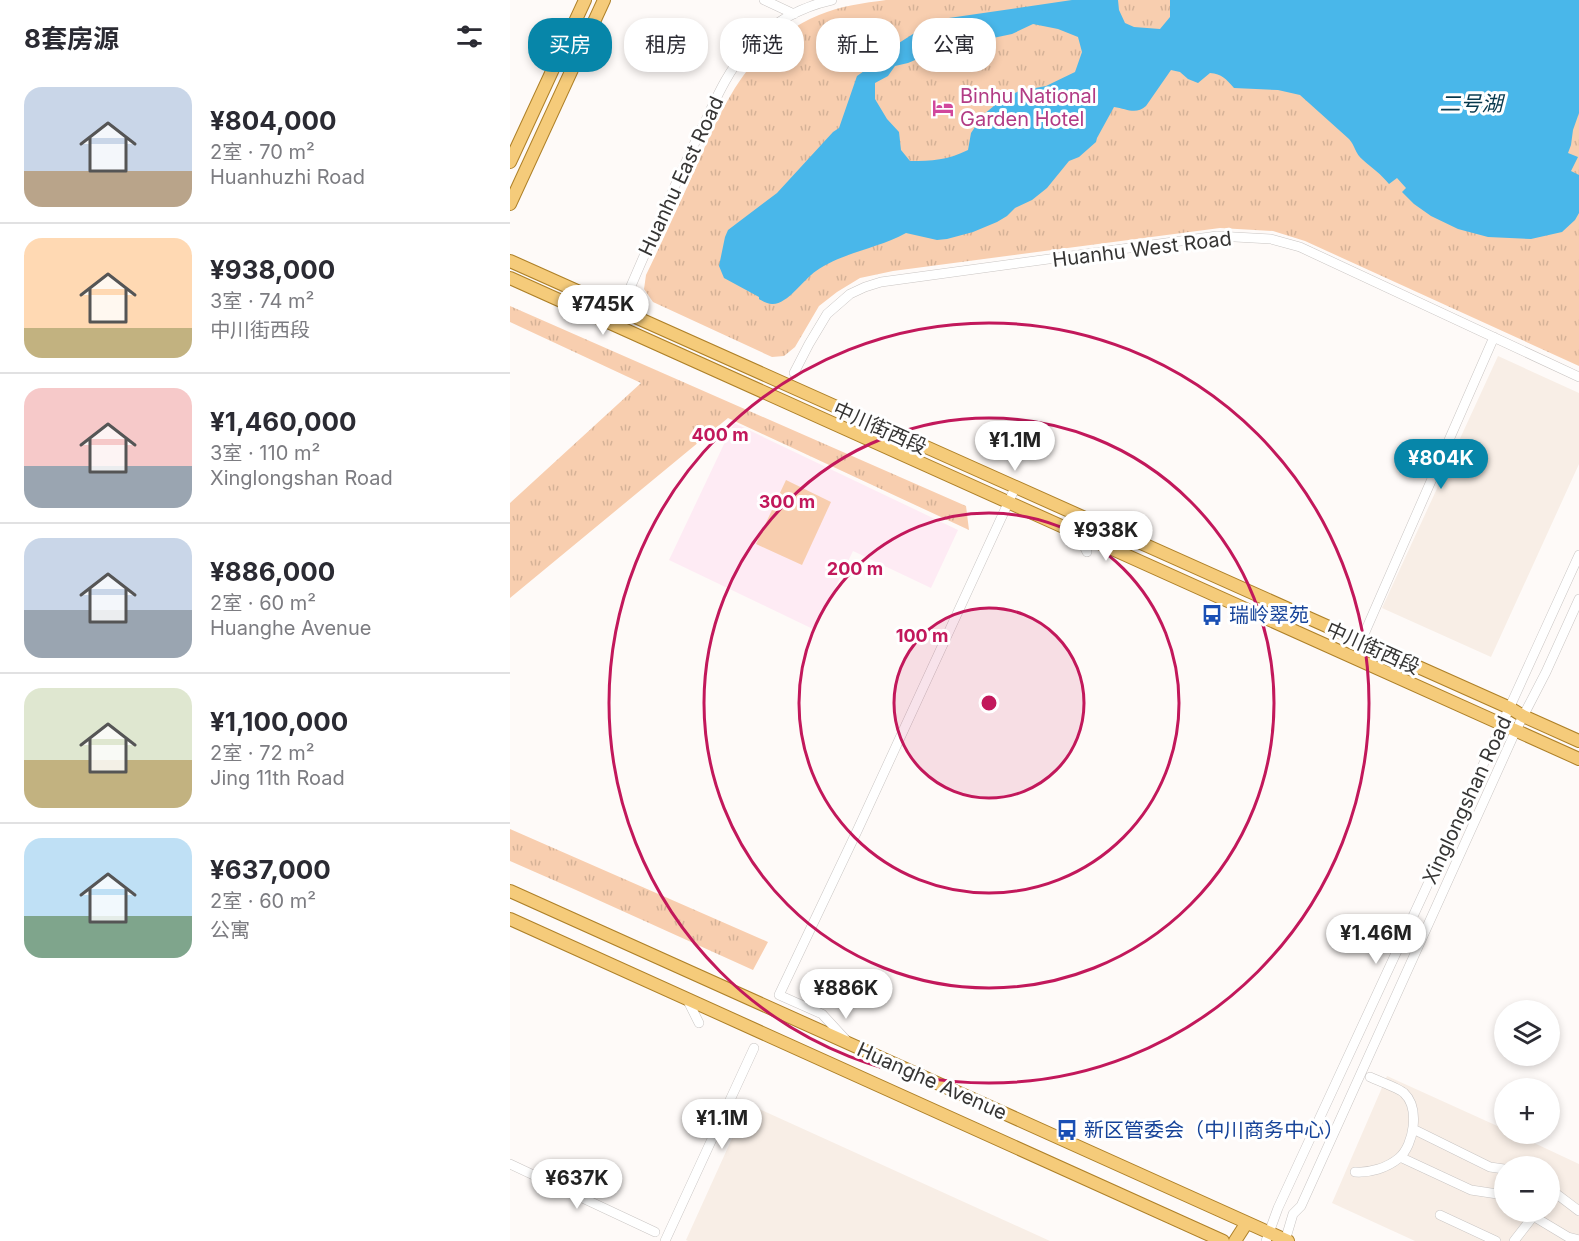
<!DOCTYPE html>
<html lang="zh">
<meta charset="utf-8">
<style>
body{margin:0;font-family:Inter,"Noto Sans SC",sans-serif;background:#f2f2f3;color:#2b2b33;height:100vh;display:flex;flex-direction:column;font-size:22px;white-space:nowrap}
*{box-sizing:border-box;margin:0}
p{font-size:20px;color:#7c7c81}
.icon{flex:none;width:33px;height:33px;fill:none;stroke:currentColor;stroke-width:2;stroke-linecap:round;stroke-linejoin:round}
.map{position:relative;flex:1;overflow:hidden}
.sheet{display:flex;flex-direction:column;background:#fff;width:510px}
.sheet>*{flex:none}
.guide{position:absolute;left:18px;top:18px;width:570px;height:54px;display:flex;gap:12px}
.fabs{position:absolute;left:984px;top:1000px;display:grid;gap:12px}
.fabs a{display:grid;place-items:center;width:66px;height:66px;border-radius:50%;background:#fff;box-shadow:0 3px 9px #0003;font-size:30px}
.price{position:absolute;translate:-50% -51px;padding:0 14px;border-radius:21px;background:#fff;color:#222;font-size:20px;line-height:39px;filter:drop-shadow(0 2px 3px #0008)}
.price::after{content:'';position:absolute;left:50%;top:36px;width:18px;height:14px;margin-left:-9px;background:inherit;clip-path:polygon(0 0,100% 0,50% 100%)}
.price.selected{background:#0786a9;color:#fff}
ul{padding:0;list-style:none}
li{display:flex;align-items:center;gap:18px;height:150px;padding:0 24px}
li+li{border-top:2px solid #e1e1e2}
li span{display:grid;place-items:center;flex:none;width:168px;height:120px;border-radius:18px;color:#555}
li>.icon{margin-inline-start:auto}
span .icon{width:72px;height:72px;fill:#fffc;stroke-width:1}
li b{font-size:26px}
h2{display:flex;justify-content:space-between;align-items:center;height:72px;padding:0 24px;font-size:26px}
.tag{padding:0 21px;border-radius:24px;background:#fff;box-shadow:0 3px 9px #0003;font-size:21px;line-height:54px}
.tag.selected{background:#0786a9;color:#fff}
main{display:flex;flex:1;min-height:0}
.map>svg:first-child{display:block}
</style>
<main>
<section class="sheet">
<h2>8套房源<svg class="icon" aria-label="filters" viewBox="0 0 24 24"><path d="M4 7h16M4 17h16"/><circle cx="9" cy="7" r="2"/><circle cx="15" cy="17" r="2"/></svg></h2>
<ul>
<li><span style="background:linear-gradient(#c9d6e8 70%,#b9a48a 0)"><svg class="icon" aria-label="home" viewBox="0 0 24 24"><path d="M3 11l9-7 9 7M6 9v11h12V9"/></svg></span><div><b>¥804,000</b><p>2室 · 70 m²</p><p>Huanhuzhi Road</p></div></li>
<li><span style="background:linear-gradient(#ffd9b3 75%,#c2b280 0)"><svg class="icon" aria-label="home" viewBox="0 0 24 24"><path d="M3 11l9-7 9 7M6 9v11h12V9"/></svg></span><div><b>¥938,000</b><p>3室 · 74 m²</p><p>中川街西段</p></div></li>
<li><span style="background:linear-gradient(#f6c9c9 65%,#9aa5b1 0)"><svg class="icon" aria-label="home" viewBox="0 0 24 24"><path d="M3 11l9-7 9 7M6 9v11h12V9"/></svg></span><div><b>¥1,460,000</b><p>3室 · 110 m²</p><p>Xinglongshan Road</p></div></li>
<li><span style="background:linear-gradient(#c9d6e8 60%,#9aa5b1 0)"><svg class="icon" aria-label="home" viewBox="0 0 24 24"><path d="M3 11l9-7 9 7M6 9v11h12V9"/></svg></span><div><b>¥886,000</b><p>2室 · 60 m²</p><p>Huanghe Avenue</p></div></li>
<li><span style="background:linear-gradient(#dfe7d0 60%,#c2b280 0)"><svg class="icon" aria-label="home" viewBox="0 0 24 24"><path d="M3 11l9-7 9 7M6 9v11h12V9"/></svg></span><div><b>¥1,100,000</b><p>2室 · 72 m²</p><p>Jing 11th Road</p></div></li>
<li><span style="background:linear-gradient(#bfe0f5 65%,#7fa58c 0)"><svg class="icon" aria-label="home" viewBox="0 0 24 24"><path d="M3 11l9-7 9 7M6 9v11h12V9"/></svg></span><div><b>¥637,000</b><p>2室 · 60 m²</p><p>公寓</p></div></li>
</ul>
</section>
<div class="map">
<svg width="1069" height="1241" viewBox="0 0 1069 1241">
<defs>
<pattern id="grass-tufts" width="24" height="20" patternUnits="userSpaceOnUse" patternTransform="scale(1.5)"><rect width="24" height="20" fill="#f8ceaf"/><path d="M3 7l-1-3M5 7V3M7 7l1-3M15 17l-1-3M17 17v-4M19 17l1-3" fill="none" stroke="#d5b297"/></pattern>
</defs>
<rect width="100%" height="100%" fill="#fefaf8"/>
<!-- built -->
<path fill="#f8eee6" fill-rule="evenodd" d="M 988,356 L 1069,393 L 1069,464 L 981,657 L 872,608 Z
M 877,1076 L 994,1129 L 994,1134 L 1005,1134 L 1069,1164 L 1069,1241 L 905,1241 L 822,1203 ZM 994,1167 L 1040,1167 L 1040,1212 L 994,1212 Z
M 238,1103 L 238,1104 L 540,1241 L 178,1241 L 176,1240 Z"/>
<!-- education -->
<path fill="#feebf4" d="M 224,423 L 448,530 L 421,588 L 343,551 L 305,630 L 159,560 Z"/>
<!-- grass -->
<path fill="url(#grass-tufts)" d="M 376,0 L 1069,0 L 1069,366 L 795,241 L 763,231 L 710,228 L 383,271 L 350,278 L 327,292 L 309,306 L 285,347 L 274,356 L 262,357 L 143,302 L 134,289 L 136,275 C 154,238 171,200 188,163 C 216,99 240,44 309,15 C 330,6 354,3 376,0 Z
M 0,306 L 456,506 L 459,530 L 218,418 L 0,598 L 0,503 L 131,383 L 0,322 Z
M 0,829 L 258,942 L 243,970 L 66,890 L 0,861 Z"/>
<!-- garden -->
<path fill="#f8ceaf" d="M 276,480 L 321,502 L 292,565 L 246,544 Z"/>
<!-- water -->
<path fill="#49b7ea" fill-rule="evenodd" d="M 562,0 L 608,0 L 609,10 L 615,23 L 624,27 L 650,29 L 660,17 L 660,0 L 1069,0 L 1069,113 L 1063,130 L 1061,145 L 1058,153 L 1068,157 L 1061,171 L 1069,175 L 1069,213 L 1065,220 L 1052,232 L 1021,239 L 978,237 L 948,229 L 921,216 L 904,204 L 892,192 L 896,188 L 887,178 L 879,184 C 871,174 862,168 853,160 C 845,154 845,145 839,139 L 790,95 L 768,90 L 724,88 C 716,79 712,74 700,73 L 688,83 L 678,79 L 670,72 L 661,70 L 636,106 C 626,115 617,109 604,107 L 587,138 L 586,142 L 569,157 L 559,161 L 537,188 L 522,200 L 505,208 L 497,216 L 487,222 L 463,232 L 437,239 L 427,240 L 396,233 C 367,249 333,252 306,271 C 293,280 277,305 262,304 C 258,304 252,301 249,299 L 249,297 L 214,278 L 209,266 L 215,237 L 218,230 L 267,193 L 323,132 L 329,128 L 347,76 L 357,69 L 370,55 L 425,20 ZM 523,24 L 548,29 L 568,37 L 572,52 L 565,72 L 536,86 L 509,91 L 491,100 L 473,115 L 461,133 L 458,150 C 438,160 422,161 400,161 L 391,150 L 389,132 L 377,119 L 365,99 L 365,83 L 378,76 L 385,66 L 398,63 L 424,52 L 450,45 L 502,34 Z"/>
<g fill="none" stroke-linecap="round" stroke-linejoin="round">
<defs>
<path id="minor" d="M 254,0 L 284,14
M 115,300 C 140,242 164,185 192,128 C 205,101 217,72 237,50 C 259,24 290,7 322,0
M 284,373 L 299,344 L 317,314 L 340,294 L 355,287 L 371,282 L 707,236 L 761,239 L 790,247 L 1069,377
M 568,534 L 577,552
M 855,632 L 984,337
M 177,999 L 189,1023
M 336,1040 L 312,1014 L 269,995 L 348,829 L 505,488
M 903,1129 L 980,1167 L 994,1169
M 890,1157 L 961,1190 L 994,1195
M 0,1164 L 145,1232
M 845,1172 C 860,1173 877,1168 889,1158 C 904,1145 910,1108 894,1093 C 889,1088 868,1081 860,1077
M 1040,1189 L 1069,1211
M 1019,1212 L 1023,1216 L 1058,1237 L 1069,1240
M 930,1215 L 986,1241
M 155,1241 L 244,1048
M 756,1241 L 768,1208 L 992,724 L 1069,555
M 775,1241 L 783,1214 L 791,1206 L 1006,730 L 1036,672 L 1069,599
M 1004,1241 L 1025,1214"/>
<path id="major" d="M 0,162 L 75,0
M 0,204 L 94,0
M 0,261 L 1000,708 L 1013,716 L 1069,741
M 0,278 L 1069,759
M 0,891 L 778,1241
M 0,919 L 713,1241
M 725,1241 L 734,1227 L 733,1221"/>
</defs>
<!-- minor casing -->
<use href="#minor" stroke="#c9c5c3" stroke-width="10"/>
<!-- major casing -->
<use href="#major" stroke="#ae8028" stroke-width="14"/>
<!-- minor -->
<use href="#minor" stroke="#fff" stroke-width="9"/>
<!-- major -->
<use href="#major" stroke="#f5cb7a" stroke-width="12"/>
</g>
<!-- distance rings -->
<circle cx="479" cy="703" r="95" fill="#c2185b" fill-opacity=".12"/>
<g fill="none" stroke="#c2185b" stroke-width="3">
<circle cx="479" cy="703" r="95"/>
<circle cx="479" cy="703" r="190"/>
<circle cx="479" cy="703" r="285"/>
<circle cx="479" cy="703" r="380"/>
</g>
<!-- icons -->
<defs>
<symbol id="hotel-bare" viewBox="-9 -9 18 18"><path d="M-6-4.5h1.5V1H6V5H4.5V3h-9V5H-6ZM-4 0a1.8 1.8 0 1 1 3.6 0ZM.5 0V-2.5h3Q6-2.5 6 0Z" fill="#d1479c" stroke="#fff" stroke-width="2.5" paint-order="stroke"/></symbol>
<symbol id="bus-bare" viewBox="-9 -9 18 18"><path d="M-5-6H5V4H4V6H2V4H-2V6H-4V4H-5ZM-3.5-4V0h7V-4ZM-3.5 1.2v1.5H-2V1.2ZM2 1.2v1.5H3.5V1.2Z" fill="#1a4fb4" stroke="#fff" stroke-width="2.5" paint-order="stroke"/></symbol>
</defs>
<g fill-rule="evenodd">
<use href="#hotel-bare" x="418" y="93" width="30" height="30"/>
<use href="#bus-bare" x="687" y="600" width="30" height="30"/>
<use href="#bus-bare" x="542" y="1115" width="30" height="30"/>
</g>
<g text-anchor="middle" stroke-width="6" stroke-linejoin="round" paint-order="stroke">
<!-- hotel labels -->
<g font-size="20" fill="#b23c85" stroke="#fff" text-anchor="start">
<text x="450" y="103">Binhu National<tspan x="450" dy="23">Garden Hotel</tspan></text>
</g>
<!-- street labels -->
<g font-size="20" fill="#363534" stroke="#fff">
<text transform="translate(171 176) rotate(-65)" y="7">Huanhu East Road</text>
<text transform="translate(632 249) rotate(-7)" y="7">Huanhu West Road</text>
<text transform="translate(370 428) rotate(24)" y="7">中川街西段</text>
<text transform="translate(863 648) rotate(24)" y="7">中川街西段</text>
<text transform="translate(957 800) rotate(-65)" y="7">Xinglongshan Road</text>
<text transform="translate(422 1081) rotate(24)" y="7">Huanghe Avenue</text>
</g>
<!-- transit labels -->
<g font-size="20" fill="#164399" stroke="#fff" text-anchor="start">
<text x="719" y="622">瑞岭翠苑</text>
<text x="574" y="1137">新区管委会（中川商务中心）</text>
</g>
<!-- water labels -->
<g font-size="21" font-style="italic" fill="#07384d" stroke="#fff">
<text x="961" y="111">二号湖</text>
</g>
</g>
<circle cx="479" cy="703" r="9" fill="#c2185b" stroke="#fff" stroke-width="3"/>
<g font-size="18" text-anchor="middle" font-weight="bold" fill="#c2185b" stroke="#fff" stroke-width="6" stroke-linejoin="round" paint-order="stroke">
<text x="210" y="441">400 m</text>
<text x="277" y="508">300 m</text>
<text x="345" y="575">200 m</text>
<text x="412" y="642">100 m</text>
</g>
</svg>
<div class="fabs">
<a><svg class="icon" aria-label="layers" viewBox="0 0 24 24"><path d="M12 4l9 5-9 5-9-5zM3 14l9 5 9-5"/></svg></a>
<a>+</a>
<a>−</a>
</div>
<b class="price" style="left:93px;top:336px">¥745K</b>
<b class="price" style="left:505px;top:472px">¥1.1M</b>
<b class="price selected" style="left:931px;top:490px">¥804K</b>
<b class="price" style="left:596px;top:562px">¥938K</b>
<b class="price" style="left:866px;top:965px">¥1.46M</b>
<b class="price" style="left:336px;top:1020px">¥886K</b>
<b class="price" style="left:212px;top:1150px">¥1.1M</b>
<b class="price" style="left:67px;top:1210px">¥637K</b>
<div class="guide">
<a class="tag selected">买房</a>
<a class="tag">租房</a>
<a class="tag">筛选</a>
<a class="tag">新上</a>
<a class="tag">公寓</a>
</div>
</div>
</main>
